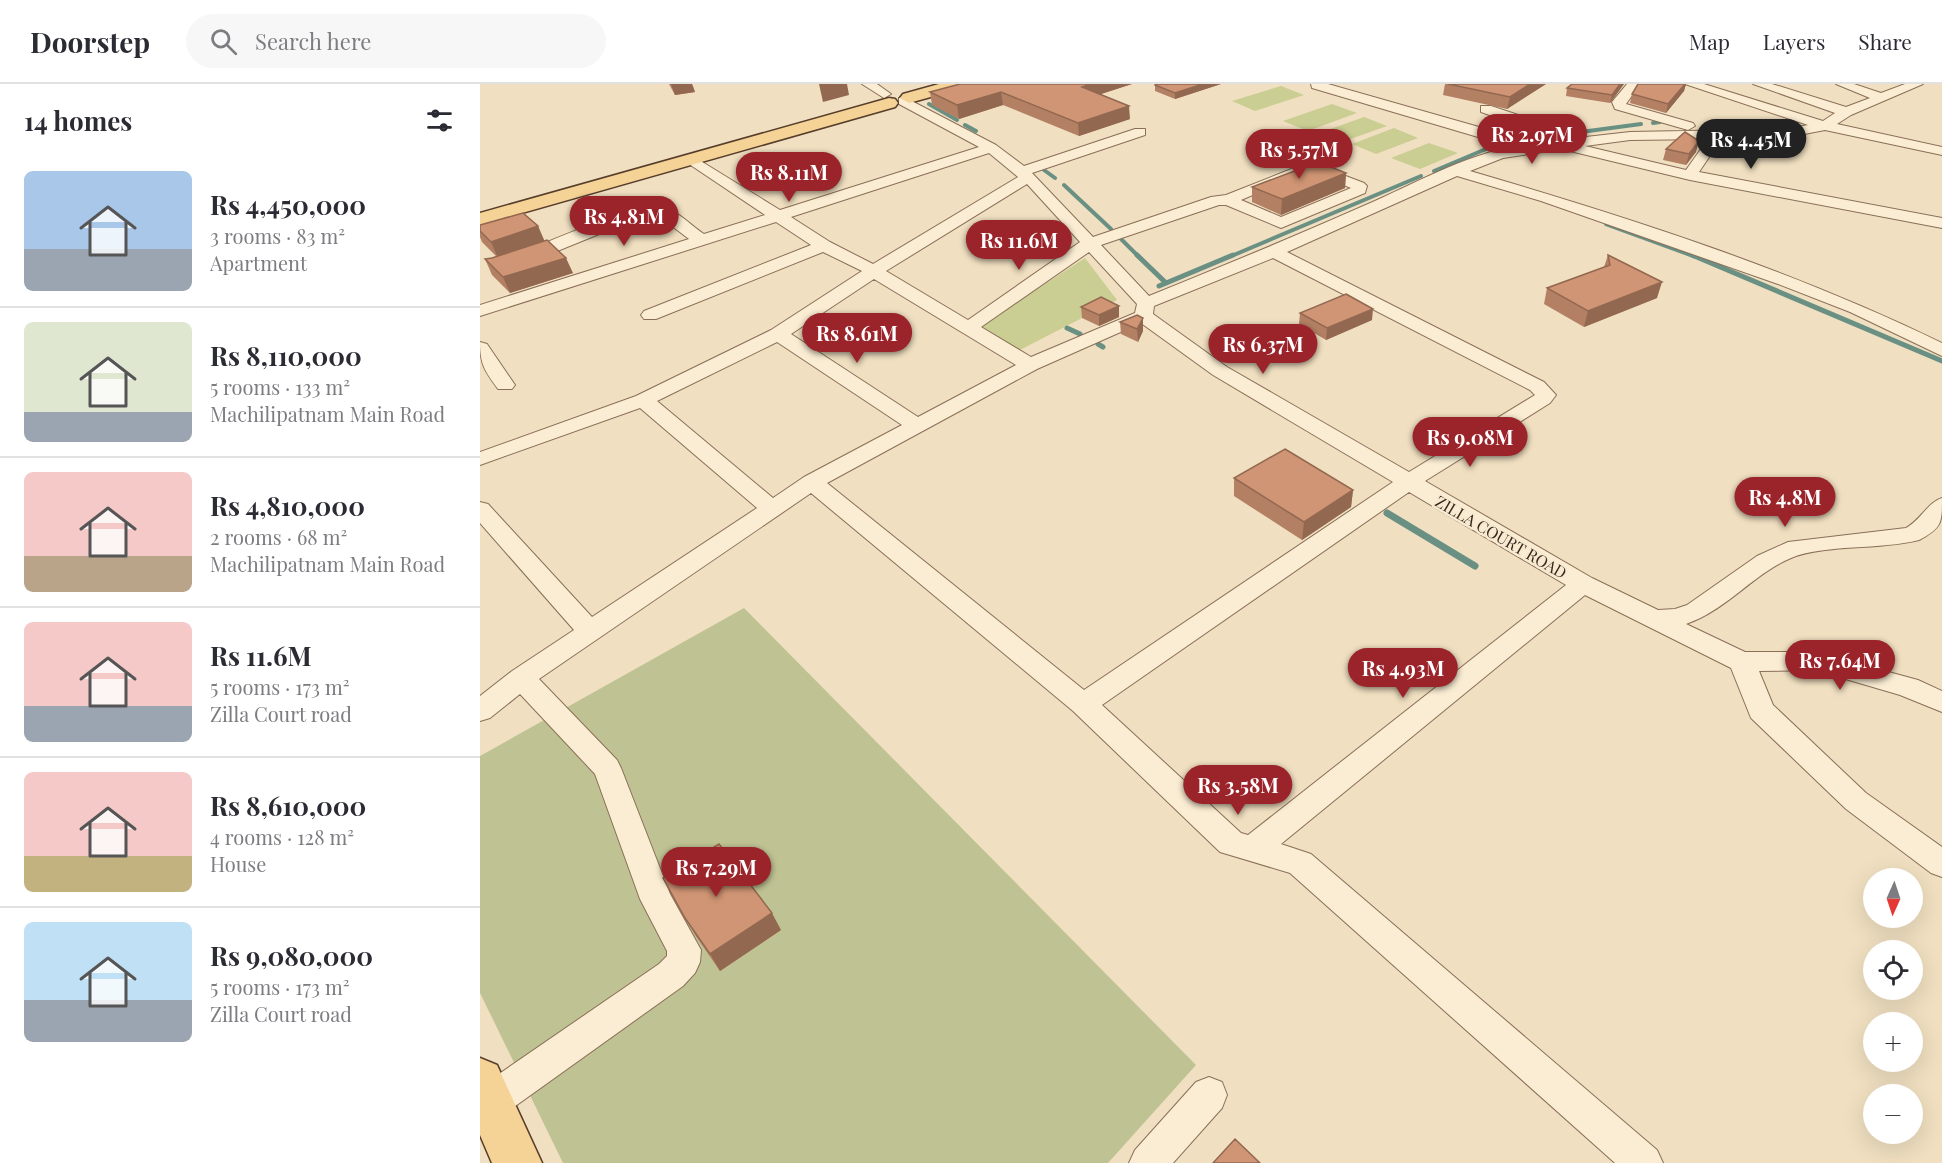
<!DOCTYPE html>
<meta charset="utf-8">
<style>
body{margin:0;font-family:"Playfair Display",serif;background:#f7f7f7;color:#2b2b33;height:100vh;display:flex;flex-direction:column;font-size:22px;white-space:nowrap}
*{box-sizing:border-box;margin:0}
p{font-size:20px;color:#7c7c81}
.icon{flex:none;width:33px;height:33px;fill:none;stroke:currentColor;stroke-width:2;stroke-linecap:round;stroke-linejoin:round}
.map{position:relative;flex:1;overflow:hidden}
.panel{display:flex;flex-direction:column;background:#fff;width:480px}
.panel>*{flex:none}
.needle{width:39px;rotate:183deg}
.fabs{position:absolute;left:1383px;top:784px;display:grid;gap:12px}
.fabs a{display:grid;place-items:center;width:60px;height:60px;border-radius:50%;background:#fff;box-shadow:0 6px 24px #0002;font-size:30px}
.price{position:absolute;translate:-50% -51px;padding:0 14px;border-radius:21px;background:#9b242b;color:#fff;font-size:20px;line-height:39px;filter:drop-shadow(0 2px 3px #0008)}
.price::after{content:'';position:absolute;left:50%;top:36px;width:18px;height:14px;margin-left:-9px;background:inherit;clip-path:polygon(0 0,100% 0,50% 100%)}
.price.on{background:#222;color:#fff}
ul{padding:0;list-style:none}
li{display:flex;align-items:center;gap:18px;height:150px;padding:0 24px}
li+li{border-top:2px solid #e1e1e2}
li span{display:grid;place-items:center;flex:none;width:168px;height:120px;border-radius:9px;color:#555}
li>.icon{margin-inline-start:auto}
span .icon{width:72px;height:72px;fill:#fffc;stroke-width:1}
li b{font-size:26px}
h2{display:flex;justify-content:space-between;align-items:center;height:72px;padding:0 24px;font-size:26px}
header{display:flex;align-items:center;gap:36px;box-sizing:border-box;height:84px;padding:0 30px;background:#fff;border-bottom:2px solid #e1e1e2}
header strong{font-size:28px}
nav{display:flex;gap:33px;margin-inline-start:auto;font-size:21px}
.search{width:420px;height:54px;background:#f7f7f7;display:flex;align-items:center;gap:15px;box-sizing:border-box;padding:0 21px;border-radius:33px;color:#7c7c81;font-size:22px}
main{display:flex;flex:1;min-height:0}
.map>svg:first-child{display:block}
</style>
<header>
<strong>Doorstep</strong>
<div class="search"><svg class="icon" aria-label="search" viewBox="0 0 24 24"><circle cx="10" cy="10" r="6"/><path d="M15 15l6 6"/></svg>Search here</div>
<nav><a>Map</a><a>Layers</a><a>Share</a></nav>
</header>
<main>
<section class="panel">
<h2>14 homes<svg class="icon" aria-label="filters" viewBox="0 0 24 24"><path d="M4 7h16M4 17h16"/><circle cx="9" cy="7" r="2"/><circle cx="15" cy="17" r="2"/></svg></h2>
<ul>
<li><span style="background:linear-gradient(#a9c7e8 65%,#9aa5b1 0)"><svg class="icon" aria-label="home" viewBox="0 0 24 24"><path d="M3 11l9-7 9 7M6 9v11h12V9"/></svg></span><div><b>Rs 4,450,000</b><p>3 rooms · 83 m²</p><p>Apartment</p></div></li>
<li><span style="background:linear-gradient(#dfe7d0 75%,#9aa5b1 0)"><svg class="icon" aria-label="home" viewBox="0 0 24 24"><path d="M3 11l9-7 9 7M6 9v11h12V9"/></svg></span><div><b>Rs 8,110,000</b><p>5 rooms · 133 m²</p><p>Machilipatnam Main Road</p></div></li>
<li><span style="background:linear-gradient(#f6c9c9 70%,#b9a48a 0)"><svg class="icon" aria-label="home" viewBox="0 0 24 24"><path d="M3 11l9-7 9 7M6 9v11h12V9"/></svg></span><div><b>Rs 4,810,000</b><p>2 rooms · 68 m²</p><p>Machilipatnam Main Road</p></div></li>
<li><span style="background:linear-gradient(#f6c9c9 70%,#9aa5b1 0)"><svg class="icon" aria-label="home" viewBox="0 0 24 24"><path d="M3 11l9-7 9 7M6 9v11h12V9"/></svg></span><div><b>Rs 11.6M</b><p>5 rooms · 173 m²</p><p>Zilla Court road</p></div></li>
<li><span style="background:linear-gradient(#f6c9c9 70%,#c2b280 0)"><svg class="icon" aria-label="home" viewBox="0 0 24 24"><path d="M3 11l9-7 9 7M6 9v11h12V9"/></svg></span><div><b>Rs 8,610,000</b><p>4 rooms · 128 m²</p><p>House</p></div></li>
<li><span style="background:linear-gradient(#bfe0f5 65%,#9aa5b1 0)"><svg class="icon" aria-label="home" viewBox="0 0 24 24"><path d="M3 11l9-7 9 7M6 9v11h12V9"/></svg></span><div><b>Rs 9,080,000</b><p>5 rooms · 173 m²</p><p>Zilla Court road</p></div></li>
</ul>
</section>
<div class="map">
<svg width="1462" height="1079" viewBox="0 0 1462 1079">
<rect width="100%" height="100%" fill="#f0dfc0"/>
<!-- green -->
<path fill="#cace93" d="M 801,2 L 824,11 L 775,27 L 752,17 Z
M 852,20 L 877,29 L 828,47 L 803,37 Z
M 884,33 L 907,42 L 865,57 L 842,48 Z
M 914,44 L 938,54 L 896,70 L 872,60 Z
M 949,59 L 978,69 L 940,85 L 911,74 Z
M 605,174 L 637,216 L 538,267 L 500,242 Z"/>
<!-- cemetery -->
<path fill="#bfc393" d="M 264,524 L 716,981 L 628,1079 L 83,1079 L 0,909 L 0,672 Z"/>
<g fill="none" stroke-linecap="round" stroke-linejoin="round">
<!-- stream-far2 -->
<path stroke="#6a9084" stroke-width="4" d="M 449,20 L 477,36
M 1173,39 L 1180,38
M 485,41 L 496,47
M 1086,50 L 1161,40
M 1062,53 L 1074,51
M 1049,54 L 1058,53
M 564,86 L 575,94
M 954,87 L 1025,57
M 584,101 L 631,145
M 1126,140 L 1216,173
M 641,155 L 659,173
M 749,173 L 941,92"/>
<!-- stream-far1 -->
<path stroke="#6a9084" stroke-width="5" d="M 657,171 L 686,199
M 1212,171 L 1462,277
M 679,202 L 753,171
M 587,244 L 600,250
M 618,260 L 623,263"/>
<!-- stream -->
<path stroke="#6a9084" stroke-width="7" d="M 907,429 L 995,482"/>
<defs>
<path id="minor" d="M 382,0 L 397,0 L 411,10 L 404,14 Z
M 831,0 L 848,0 L 1034,53 L 1049,60 L 1080,56 L 1001,28 L 1001,22 L 1011,22 L 1081,45 L 1097,54 L 1150,48 L 1309,45 L 1328,41 L 1205,0 L 1224,0 L 1343,37 L 1355,29 L 1273,0 L 1292,0 L 1366,23 L 1390,14 L 1356,0 L 1374,0 L 1401,9 L 1425,0 L 1443,0 L 1371,31 L 1357,40 L 1462,63 L 1462,71 L 1345,46 L 1309,53 L 1242,54 L 1219,88 L 1462,134 L 1462,144 L 1210,96 L 1090,67 L 1088,64 L 1023,74 L 990,87 C 1151,134 1312,186 1462,259 L 1462,272 L 1370,228 L 1298,200 L 1061,117 L 977,92 L 807,168 L 1064,298 L 1076,311 L 1070,319 L 945,397 L 1112,494 L 1178,526 L 1195,525 L 1207,521 L 1277,472 L 1308,458 L 1426,444 C 1441,436 1448,418 1462,414 C 1462,439 1462,444 1439,456 C 1402,466 1344,460 1311,474 C 1273,490 1247,526 1206,540 L 1265,568 L 1335,568 L 1438,596 L 1462,607 L 1462,628 L 1420,611 L 1335,586 L 1279,587 L 1293,621 L 1386,709 L 1462,763 L 1462,793 L 1451,789 L 1366,725 L 1271,634 L 1251,584 L 1105,511 L 801,760 L 831,770 L 1177,1066 L 1183,1079 L 1135,1079 L 810,789 L 740,768 L 593,627 L 331,409 L 59,595 L 137,676 L 141,684 L 190,810 L 221,866 L 220,878 L 215,889 L 203,902 L 13,1038 L 0,1043 L 0,1003 L 179,880 L 187,872 L 187,867 L 160,815 L 115,690 L 40,610 L 10,634 L 0,637 L 0,612 L 32,587 L 94,546 L 0,439 L 0,418 L 8,420 L 112,533 L 277,424 L 160,324 L 0,381 L 0,368 L 156,312 L 291,246 L 382,187 L 343,168 L 176,235 L 164,235 L 161,231 L 164,227 L 331,161 L 296,138 L 0,232 L 0,221 L 209,155 L 180,133 L 174,133 L 129,146 L 48,179 L 36,179 L 34,175 L 36,171 C 64,160 164,114 190,126 C 202,131 213,143 224,150 L 285,131 L 206,78 L 204,75 L 211,71 L 300,126 L 499,63 L 419,20 L 419,14 L 424,13 L 516,61 L 544,82 L 655,45 L 665,45 L 665,51 L 552,89 L 613,153 L 731,113 L 746,111 L 829,78 L 884,99 L 887,102 L 885,109 L 801,144 L 746,121 L 739,121 L 621,161 L 669,212 C 743,182 816,152 888,120 C 934,100 983,72 1032,63 L 832,4 ZM 1228,55 L 1206,86 L 1105,62 L 1150,56 ZM 509,69 L 538,93 L 393,180 L 350,158 L 311,133 ZM 829,87 L 871,104 L 801,133 L 761,116 ZM 547,100 L 600,158 L 488,236 L 406,187 ZM 609,168 L 657,220 L 655,229 L 551,273 L 501,243 ZM 793,174 L 1050,306 L 1055,311 L 929,388 L 747,283 L 673,230 L 674,222 ZM 394,195 L 536,281 L 438,333 L 311,250 ZM 661,239 L 733,291 L 913,398 L 604,606 L 347,399 L 557,285 ZM 297,258 L 422,341 L 324,393 L 293,414 L 177,317 ZM 929,408 L 1086,501 L 768,751 L 761,749 L 622,621 Z
M 1147,0 L 1160,0 L 1146,20 L 1213,39 L 1215,42 L 1208,46 L 1135,25 L 1132,18 Z
M 0,258 L 7,260 L 35,301 L 32,305 L 18,305 C 5,287 0,281 0,258 Z
M 729,993 L 742,998 L 747,1011 L 742,1024 L 693,1079 L 649,1079 L 655,1066 L 716,998 Z"/>
<path id="major" d="M 459,0 L 485,0 L 483,4 L 429,19 L 420,14 L 423,10 Z
M 409,14 L 415,15 L 418,19 L 415,23 L 0,141 L 0,129 Z
M 0,974 L 17,981 L 62,1079 L 12,1079 L 0,1051 Z"/>
</defs>
<!-- minor casing -->
<use href="#minor" stroke="#8a6f57" stroke-width="2"/>
<!-- major casing -->
<use href="#major" stroke="#573e2c" stroke-width="3"/>
<!-- minor -->
<use href="#minor" fill="#faedd3" fill-rule="evenodd"/>
<!-- major -->
<use href="#major" fill="#f5d295" fill-rule="evenodd"/>
</g>
<!-- wall -->
<path fill="#b38064" d="M 189,0 L 212,0 L 215,8 L 195,11 Z
M 480,0 L 652,0 L 620,10 L 650,35 L 599,52 L 523,21 L 479,35 L 452,21 L 450,8 Z
M 741,0 L 695,15 L 675,7 L 675,1 Z
M 965,0 L 1066,0 L 1027,25 L 963,11 Z
M 1092,0 L 1144,0 L 1130,19 L 1086,12 L 1087,4 Z
M 1158,0 L 1206,0 L 1204,7 L 1186,29 L 1150,19 L 1152,10 Z
M 1186,65 L 1216,68 L 1206,81 L 1183,76 Z
M 866,89 L 865,104 L 801,131 L 772,118 L 772,103 Z
M 0,141 L 58,142 L 64,157 L 93,189 L 30,209 L 12,191 L 5,175 L 17,173 L 2,158 L 0,153 Z
M 1128,171 L 1177,214 L 1104,243 L 1064,220 L 1067,204 L 1124,183 Z
M 601,223 L 639,233 L 619,242 L 602,234 Z
M 820,229 L 892,236 L 846,256 L 819,240 Z
M 640,238 L 663,247 L 658,258 L 641,250 Z
M 754,394 L 873,406 L 871,423 L 822,456 L 754,412 Z
M 205,834 L 301,846 L 240,887 L 215,851 Z"/>
<!-- shaded-wall -->
<path fill="#926851" d="M 191,0 L 212,0 L 215,8 L 195,11 Z
M 339,0 L 367,0 L 369,11 L 343,18 Z
M 610,0 L 652,0 L 603,16 L 602,3 Z
M 723,0 L 741,0 L 695,15 L 695,9 Z
M 1050,0 L 1066,0 L 1027,25 L 1030,13 Z
M 1140,0 L 1144,0 L 1130,19 L 1132,11 Z
M 1205,0 L 1206,0 L 1204,7 L 1186,29 L 1188,20 Z
M 521,8 L 523,21 L 479,35 L 477,21 Z
M 649,22 L 650,35 L 599,52 L 598,39 Z
M 1219,57 L 1216,68 L 1206,81 L 1209,70 Z
M 866,89 L 865,104 L 801,131 L 802,115 Z
M 58,142 L 65,158 L 18,174 L 11,158 Z
M 86,174 L 93,189 L 30,209 L 23,193 Z
M 1182,198 L 1177,214 L 1104,243 L 1108,227 Z
M 639,222 L 639,233 L 619,242 L 619,231 Z
M 893,225 L 892,236 L 846,256 L 847,244 Z
M 663,234 L 663,247 L 658,258 L 657,245 Z
M 873,406 L 871,423 L 822,456 L 824,438 Z
M 292,829 L 301,846 L 240,887 L 230,870 Z"/>
<!-- building -->
<path fill="#d09574" stroke="#926851" stroke-width="1.5" d="M 480,0 L 610,0 L 602,3 L 649,22 L 598,39 L 521,8 L 477,21 L 450,8 Z
M 676,0 L 723,0 L 695,9 L 675,1 Z
M 968,0 L 1050,0 L 1030,13 Z
M 1092,0 L 1140,0 L 1132,11 L 1087,4 Z
M 1158,0 L 1205,0 L 1188,20 L 1152,10 Z
M 1205,48 L 1219,57 L 1209,70 L 1186,65 Z
M 838,78 L 866,89 L 802,115 L 772,103 Z
M 43,129 L 58,142 L 11,158 L 0,147 L 0,141 Z
M 67,156 L 86,174 L 23,193 L 5,175 L 12,174 Z
M 1128,171 L 1182,198 L 1108,227 L 1067,204 L 1130,181 Z
M 866,210 L 893,225 L 847,244 L 820,229 Z
M 621,213 L 639,222 L 619,231 L 601,223 Z
M 657,231 L 663,234 L 657,245 L 640,238 Z
M 805,365 L 873,406 L 824,438 L 754,394 Z
M 239,760 L 292,829 L 230,870 L 205,834 L 183,794 Z
M 755,1055 L 780,1079 L 733,1079 Z"/>
<g text-anchor="middle" stroke-width="5" stroke-linejoin="round" paint-order="stroke">
<!-- far-street labels -->
<g font-size="16" fill="#38281c" stroke="#f7ead0">
<text transform="translate(1021 453) rotate(30)" y="6">ZILLA COURT ROAD</text>
</g>
</g>
</svg>
<div class="fabs">
<a><svg class="needle" viewBox="-14 -14 28 28"><path d="M0-13l5 13h-10z" fill="#e53935"/><path d="M0 13l5-13h-10z" fill="#7c7c81"/></svg></a>
<a><svg class="icon" aria-label="locate" viewBox="0 0 24 24"><circle cx="12" cy="12" r="6"/><path d="M12 2v4M12 18v4M2 12h4M18 12h4"/></svg></a>
<a>+</a>
<a>−</a>
</div>
<b class="price" style="left:1052px;top:81px">Rs 2.97M</b>
<b class="price on" style="left:1271px;top:86px">Rs 4.45M</b>
<b class="price" style="left:819px;top:96px">Rs 5.57M</b>
<b class="price" style="left:309px;top:119px">Rs 8.11M</b>
<b class="price" style="left:144px;top:163px">Rs 4.81M</b>
<b class="price" style="left:539px;top:187px">Rs 11.6M</b>
<b class="price" style="left:377px;top:280px">Rs 8.61M</b>
<b class="price" style="left:783px;top:291px">Rs 6.37M</b>
<b class="price" style="left:990px;top:384px">Rs 9.08M</b>
<b class="price" style="left:1305px;top:444px">Rs 4.8M</b>
<b class="price" style="left:1360px;top:607px">Rs 7.64M</b>
<b class="price" style="left:923px;top:615px">Rs 4.93M</b>
<b class="price" style="left:758px;top:732px">Rs 3.58M</b>
<b class="price" style="left:236px;top:814px">Rs 7.29M</b>
</div>
</main>
